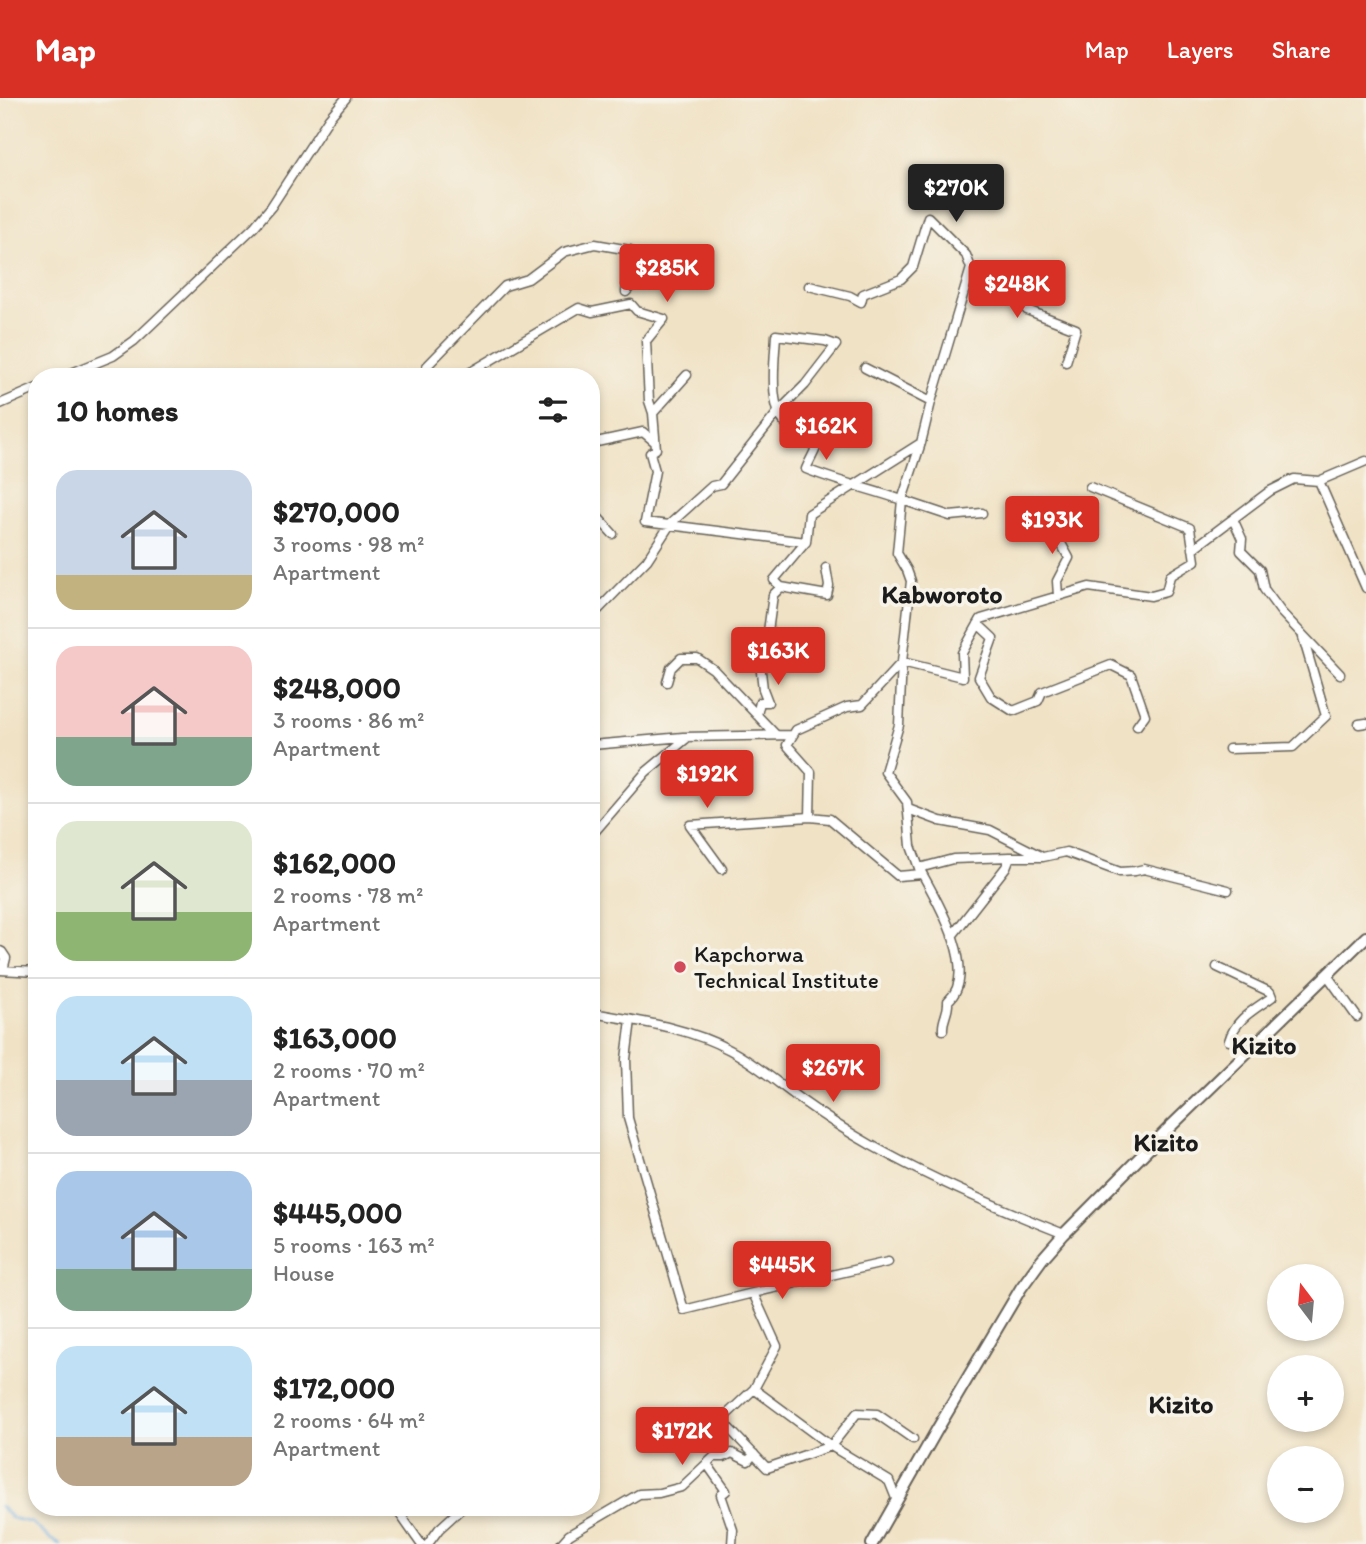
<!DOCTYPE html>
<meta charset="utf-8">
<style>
body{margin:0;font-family:Itim,sans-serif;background:#f2f2f2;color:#222;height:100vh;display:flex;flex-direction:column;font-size:26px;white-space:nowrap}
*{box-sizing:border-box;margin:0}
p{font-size:23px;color:#767676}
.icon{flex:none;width:38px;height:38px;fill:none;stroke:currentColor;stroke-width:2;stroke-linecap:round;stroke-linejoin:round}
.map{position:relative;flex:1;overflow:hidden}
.details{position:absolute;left:28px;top:270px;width:572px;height:1148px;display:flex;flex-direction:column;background:#fff;border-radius:28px;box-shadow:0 4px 10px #0003}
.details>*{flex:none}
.needle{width:46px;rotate:344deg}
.fabs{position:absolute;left:1267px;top:1166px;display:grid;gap:14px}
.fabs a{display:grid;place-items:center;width:77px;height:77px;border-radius:50%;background:#fff;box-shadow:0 4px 10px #0003;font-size:35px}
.price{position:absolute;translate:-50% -60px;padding:0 16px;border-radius:7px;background:#d93025;color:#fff;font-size:23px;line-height:46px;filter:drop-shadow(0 2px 4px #0008)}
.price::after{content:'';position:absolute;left:50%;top:42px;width:21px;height:16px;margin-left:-10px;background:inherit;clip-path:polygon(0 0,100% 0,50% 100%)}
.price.active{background:#222;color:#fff}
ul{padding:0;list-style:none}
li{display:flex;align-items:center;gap:21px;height:175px;padding:0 28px}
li+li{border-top:2px solid #e0e0e0}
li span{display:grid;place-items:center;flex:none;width:196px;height:140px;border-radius:21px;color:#555}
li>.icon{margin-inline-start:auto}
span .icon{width:84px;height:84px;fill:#fffc;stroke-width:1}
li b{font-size:30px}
h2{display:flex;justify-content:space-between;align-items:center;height:84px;padding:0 28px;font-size:30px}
header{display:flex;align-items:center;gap:42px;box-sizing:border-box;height:98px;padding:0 35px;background:#d93025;color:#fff}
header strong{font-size:33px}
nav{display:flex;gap:38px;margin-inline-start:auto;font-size:24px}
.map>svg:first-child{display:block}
</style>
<header>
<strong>Map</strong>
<nav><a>Map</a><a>Layers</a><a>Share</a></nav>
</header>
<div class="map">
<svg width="1366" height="1446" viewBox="0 0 1366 1446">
<rect width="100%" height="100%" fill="#f7f3e8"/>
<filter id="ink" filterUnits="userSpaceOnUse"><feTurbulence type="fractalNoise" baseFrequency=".0143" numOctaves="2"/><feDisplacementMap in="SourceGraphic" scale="14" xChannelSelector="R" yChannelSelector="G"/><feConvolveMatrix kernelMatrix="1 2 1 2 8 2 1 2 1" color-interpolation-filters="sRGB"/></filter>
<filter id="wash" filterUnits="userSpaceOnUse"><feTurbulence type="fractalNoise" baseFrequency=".00686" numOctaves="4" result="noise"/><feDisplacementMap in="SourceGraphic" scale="28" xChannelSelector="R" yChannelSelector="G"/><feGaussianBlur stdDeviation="1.57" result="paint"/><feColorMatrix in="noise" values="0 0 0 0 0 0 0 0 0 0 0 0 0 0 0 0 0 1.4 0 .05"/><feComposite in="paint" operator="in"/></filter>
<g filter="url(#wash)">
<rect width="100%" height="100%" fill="#f0e2c5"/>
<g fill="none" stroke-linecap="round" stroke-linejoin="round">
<!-- stream -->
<path stroke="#70afe3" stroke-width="2.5" d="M 0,1408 L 12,1420 L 32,1425 L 50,1441 L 60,1446"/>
</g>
</g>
<g filter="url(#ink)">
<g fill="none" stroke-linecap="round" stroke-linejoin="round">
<defs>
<path id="minor" d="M 971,170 L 1003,185 L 1027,212 L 1076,231 L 1066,264
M 809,188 L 850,198 L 861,204 L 863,196 L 901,181 L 913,169 L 928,119 L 966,157 L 971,170 L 931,304
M 687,277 L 653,315 L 656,351 L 650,355 L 655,373 L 645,424 L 806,444
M 64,278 L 113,258 L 134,243 L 254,129 L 271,109 L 329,20 L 346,0
M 427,278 L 427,268 L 505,188 L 528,181 L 564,154 L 595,146 L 630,152 L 626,194 L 653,163
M 464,278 L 579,210 L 592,214 L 631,206 L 637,213 L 664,221 L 646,243 L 649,303 L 653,315
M 0,306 L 37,290
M 592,345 L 643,334 L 655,344
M 1319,383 L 1366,490
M 592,413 L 613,436
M 982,415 L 950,418 L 902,402 L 897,455 L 907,472 L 911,483 L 902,564 L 963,579 L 962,555 L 981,521 L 1089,489 L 1151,498 L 1166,494 L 1170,478 L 1195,463 L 1190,430 L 1090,389
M 1233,421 L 1242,441 L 1241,453 L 1260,472 L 1264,491 L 1281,514 L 1340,576
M 1193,451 L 1270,393 L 1294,381 L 1319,383 L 1366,363
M 826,470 L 829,488 L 827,497 L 781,489 L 774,482 L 806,444 L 809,416 L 921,345
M 1058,498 L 1057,483 L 1069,460 L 1057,438 L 1064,424
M 598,512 L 647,462 L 671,425 L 712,388 L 721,386 L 778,314 L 805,287 L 836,247 L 825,243 L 776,237 C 775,259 767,315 789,328 C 799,334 811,330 819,341 C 817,351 810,361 806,371 C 838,384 870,391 902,402 L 921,345 L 931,304 L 865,270
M 978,526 L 993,540 L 979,579 L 991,599 L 1013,613 L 1038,603 L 1042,594 L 1111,567 L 1131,577 L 1145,617 L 1137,628
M 667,584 L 671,570 L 681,560 L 697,560 L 713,571 L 776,637
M 757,617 L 760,604 L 768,604 L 763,591 L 760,565 L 766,548 L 773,497 L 781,489
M 1359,626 L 1366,625
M 592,647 L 683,639 L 793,637
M 1229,651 L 1293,649 L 1326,618 L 1302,536
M 908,711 L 940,723 L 990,732 L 1039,757
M 592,737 L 646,674 L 687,640
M 1010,759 L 1043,759 L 1066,754 L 1120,774 L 1135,773 L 1144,771 L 1228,792
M 919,770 L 911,748 L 907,704 L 885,674 L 899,627 L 902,564 L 862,607 L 847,609 L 796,632 L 787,647 L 811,674 L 810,719 L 830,721 L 898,778 L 922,776
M 722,771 L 690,727 L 810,719
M 0,853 L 2,854 L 6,860 L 3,872
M 1217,869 L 1270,894 L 1272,899 C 1255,911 1235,921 1229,943
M 0,872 L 37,874
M 1327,877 L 1357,919
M 592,915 C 638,923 688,929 730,952 C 756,966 779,986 804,1004 C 825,1019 848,1034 871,1047 C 933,1082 998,1110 1064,1136
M 631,922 L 626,961 L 628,1020 L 684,1212 L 753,1195
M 943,932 C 942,921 949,915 948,903 C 981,874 935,799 919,770 L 953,761 L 1010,759 L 1006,769 L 952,838
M 754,1291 L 777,1248 L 753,1195 L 888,1164
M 707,1366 L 726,1393 L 721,1397 L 733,1432 L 732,1446
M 897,1403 L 889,1383 L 831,1348 L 767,1370 L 721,1322 L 754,1291 L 831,1348 L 857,1315 L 877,1316 L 913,1341
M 395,1409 L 421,1446
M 428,1446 L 439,1431 L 463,1409
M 561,1446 L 569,1437 L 639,1396 L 659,1395 L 682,1389 L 714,1359 L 724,1359 L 732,1355 L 748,1363 L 754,1356"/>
<path id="major" d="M 872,1446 L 938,1330 L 1021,1190 L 1042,1161 L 1064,1136 L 1171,1028 L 1366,839"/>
</defs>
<!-- minor casing -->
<use href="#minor" stroke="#666157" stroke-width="11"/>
<!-- major casing -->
<use href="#major" stroke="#666157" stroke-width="14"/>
<!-- minor -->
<use href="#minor" stroke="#fff" stroke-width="8"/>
<!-- major -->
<use href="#major" stroke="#fff" stroke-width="10"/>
</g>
</g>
<!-- markers -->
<circle fill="#d1495b" stroke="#f7f3e8" stroke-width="2.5" cx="680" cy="869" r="7"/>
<g text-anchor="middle" stroke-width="7" stroke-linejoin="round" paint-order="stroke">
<!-- poi labels -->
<g font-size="23" fill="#1c1c1c" stroke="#f7f3e8" text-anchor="start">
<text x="694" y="864">Kapchorwa<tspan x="694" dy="26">Technical Institute</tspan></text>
</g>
<!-- quarter labels -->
<g font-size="26" font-weight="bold" fill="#1c1c1c" stroke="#f7f3e8">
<text x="942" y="505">Kabworoto</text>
<text x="1264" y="956">Kizito</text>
<text x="1166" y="1053">Kizito</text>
<text x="1181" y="1315">Kizito</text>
</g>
</g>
</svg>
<div class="fabs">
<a><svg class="needle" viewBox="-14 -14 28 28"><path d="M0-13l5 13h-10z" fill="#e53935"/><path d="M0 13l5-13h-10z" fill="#767676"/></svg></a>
<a>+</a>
<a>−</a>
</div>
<b class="price active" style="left:956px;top:126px">$270K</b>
<b class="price" style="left:667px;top:206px">$285K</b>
<b class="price" style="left:1017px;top:222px">$248K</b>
<b class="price" style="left:826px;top:364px">$162K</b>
<b class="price" style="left:1052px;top:458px">$193K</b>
<b class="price" style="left:778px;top:589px">$163K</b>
<b class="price" style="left:707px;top:712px">$192K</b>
<b class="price" style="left:833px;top:1006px">$267K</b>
<b class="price" style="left:782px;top:1203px">$445K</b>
<b class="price" style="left:682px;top:1369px">$172K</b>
<section class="details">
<h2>10 homes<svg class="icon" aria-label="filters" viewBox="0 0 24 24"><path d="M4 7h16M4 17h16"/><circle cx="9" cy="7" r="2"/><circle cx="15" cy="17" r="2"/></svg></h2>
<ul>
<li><span style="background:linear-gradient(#c9d6e8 75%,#c2b280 0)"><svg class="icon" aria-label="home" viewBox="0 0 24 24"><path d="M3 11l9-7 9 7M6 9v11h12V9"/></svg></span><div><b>$270,000</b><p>3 rooms · 98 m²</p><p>Apartment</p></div></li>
<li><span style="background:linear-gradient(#f6c9c9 65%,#7fa58c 0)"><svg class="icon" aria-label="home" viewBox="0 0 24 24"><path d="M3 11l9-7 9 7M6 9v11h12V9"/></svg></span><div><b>$248,000</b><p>3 rooms · 86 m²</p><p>Apartment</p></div></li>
<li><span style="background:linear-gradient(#dfe7d0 65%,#8fb573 0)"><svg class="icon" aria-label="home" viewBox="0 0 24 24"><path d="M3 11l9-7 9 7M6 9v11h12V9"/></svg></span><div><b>$162,000</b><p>2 rooms · 78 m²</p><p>Apartment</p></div></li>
<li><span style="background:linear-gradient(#bfe0f5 60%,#9aa5b1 0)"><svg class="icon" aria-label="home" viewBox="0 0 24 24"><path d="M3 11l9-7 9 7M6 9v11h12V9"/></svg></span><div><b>$163,000</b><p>2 rooms · 70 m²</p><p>Apartment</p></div></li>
<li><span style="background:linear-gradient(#a9c7e8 70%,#7fa58c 0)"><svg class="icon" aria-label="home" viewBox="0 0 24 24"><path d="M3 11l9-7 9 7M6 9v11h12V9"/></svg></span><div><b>$445,000</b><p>5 rooms · 163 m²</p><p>House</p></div></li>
<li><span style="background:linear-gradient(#bfe0f5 65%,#b9a48a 0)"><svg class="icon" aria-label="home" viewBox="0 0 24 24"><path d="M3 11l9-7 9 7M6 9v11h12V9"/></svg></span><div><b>$172,000</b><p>2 rooms · 64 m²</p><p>Apartment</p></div></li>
</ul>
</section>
</div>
